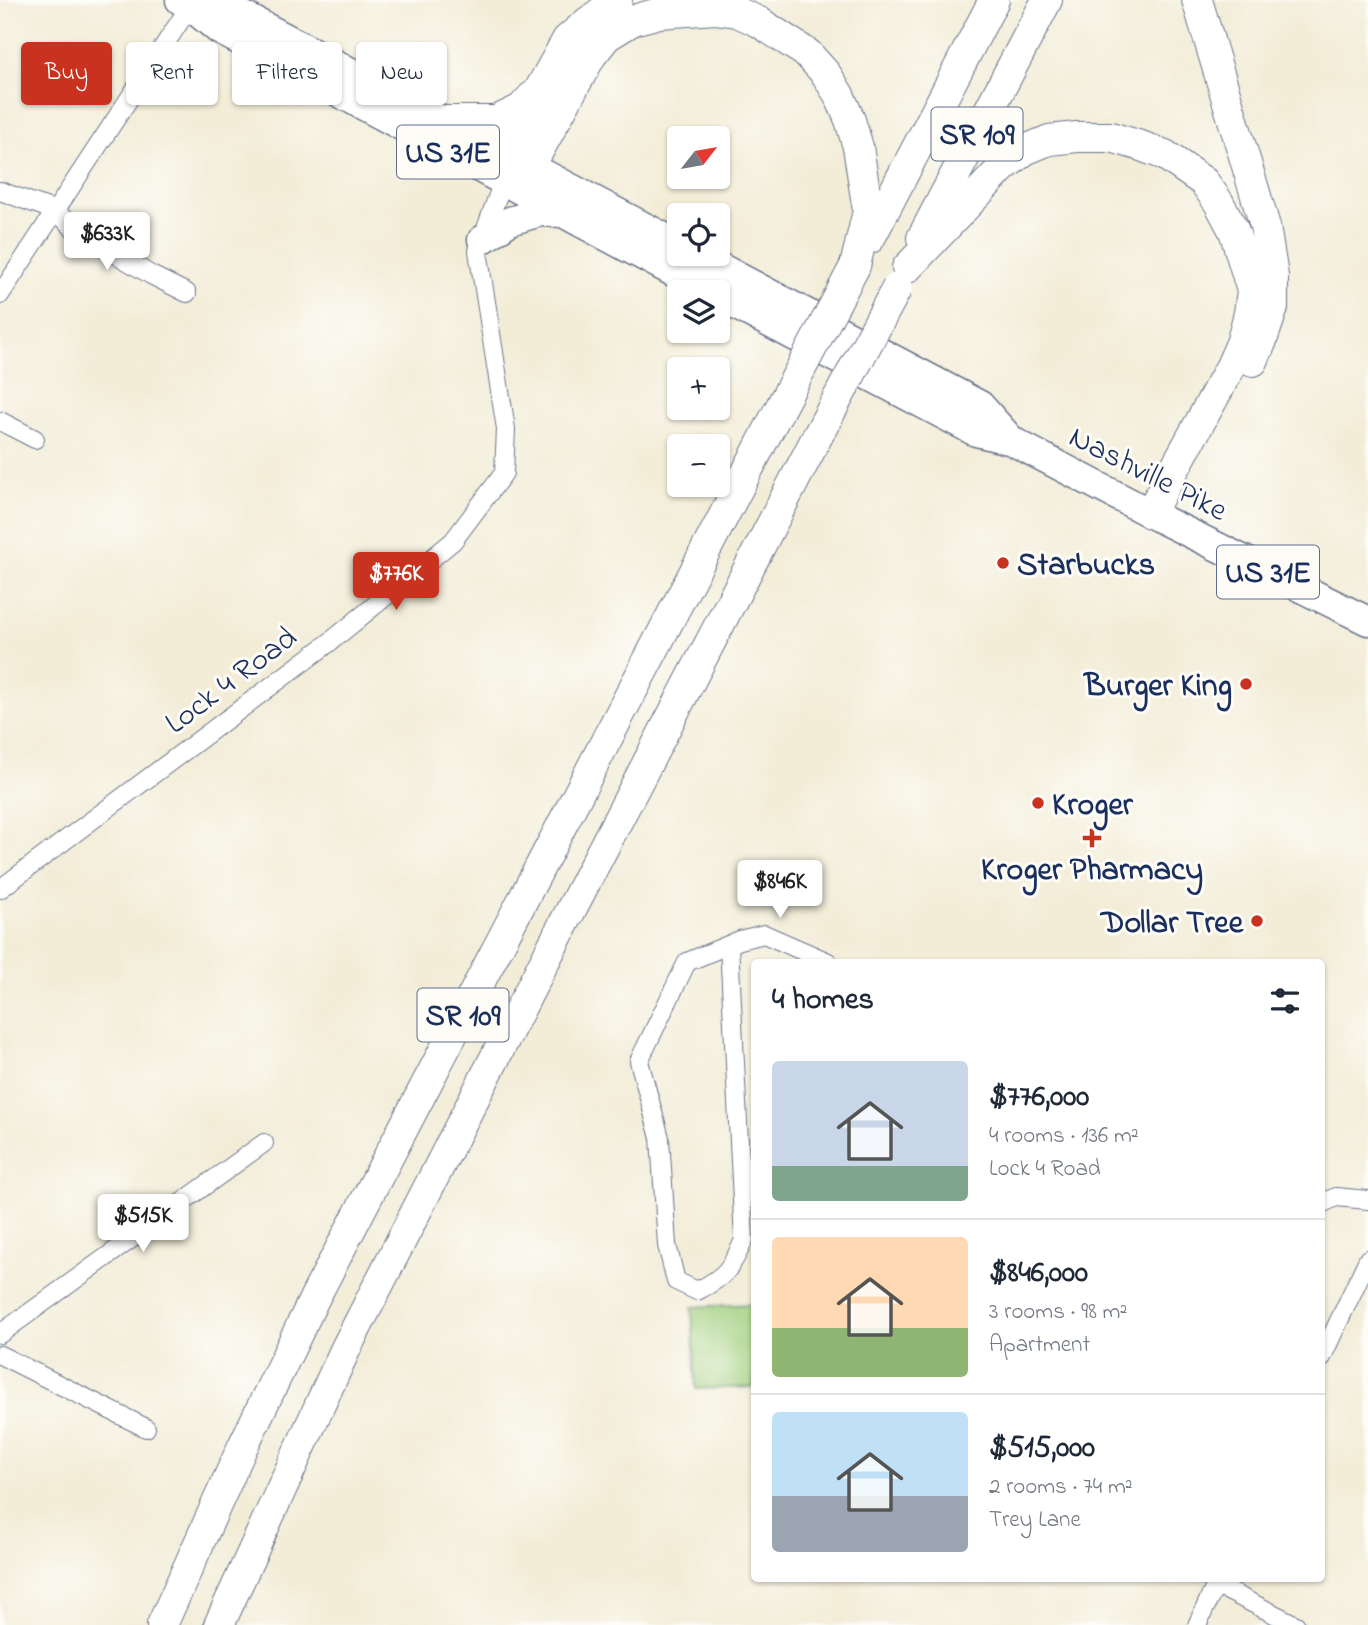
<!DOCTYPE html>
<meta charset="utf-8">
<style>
body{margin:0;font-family:"Indie Flower",sans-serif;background:#f6f6f7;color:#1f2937;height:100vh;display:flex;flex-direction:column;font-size:26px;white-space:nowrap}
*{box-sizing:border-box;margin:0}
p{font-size:23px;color:#747a83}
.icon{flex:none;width:38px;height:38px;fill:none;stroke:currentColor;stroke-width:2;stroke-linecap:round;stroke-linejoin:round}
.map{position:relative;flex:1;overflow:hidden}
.sheet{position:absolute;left:751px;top:959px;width:574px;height:623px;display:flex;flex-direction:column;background:#fff;border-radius:7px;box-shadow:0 2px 5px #0004}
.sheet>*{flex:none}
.hud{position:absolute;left:21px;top:42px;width:625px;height:63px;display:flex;gap:14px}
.needle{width:46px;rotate:59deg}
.buttons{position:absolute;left:667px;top:126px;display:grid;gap:14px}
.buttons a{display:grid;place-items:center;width:63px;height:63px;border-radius:7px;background:#fff;box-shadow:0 2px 5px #0004;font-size:35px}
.price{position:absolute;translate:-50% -60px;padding:0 16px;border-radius:7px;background:#fff;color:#222;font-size:23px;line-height:46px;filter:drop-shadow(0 2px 4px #0008)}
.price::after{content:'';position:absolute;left:50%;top:42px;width:21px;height:16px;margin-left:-10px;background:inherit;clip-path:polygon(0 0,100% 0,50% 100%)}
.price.selected{background:#c8321e;color:#fff}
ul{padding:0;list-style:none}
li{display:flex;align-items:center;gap:21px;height:175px;padding:0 21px}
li+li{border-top:2px solid #e0e1e3}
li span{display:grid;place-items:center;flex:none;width:196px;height:140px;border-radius:7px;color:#555}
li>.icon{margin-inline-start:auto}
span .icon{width:84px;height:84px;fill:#fffc;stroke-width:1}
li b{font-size:30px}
h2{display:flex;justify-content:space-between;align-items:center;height:84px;padding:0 21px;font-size:30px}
.tag{padding:0 24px;border-radius:7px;background:#fff;box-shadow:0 2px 5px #0004;font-size:24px;line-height:63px}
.tag.selected{background:#c8321e;color:#fff}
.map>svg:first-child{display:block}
</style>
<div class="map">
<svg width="1368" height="1625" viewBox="0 0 1368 1625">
<rect width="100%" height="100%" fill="#fdfcf7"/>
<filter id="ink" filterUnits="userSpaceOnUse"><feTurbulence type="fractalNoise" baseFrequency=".0143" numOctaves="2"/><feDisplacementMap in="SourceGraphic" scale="14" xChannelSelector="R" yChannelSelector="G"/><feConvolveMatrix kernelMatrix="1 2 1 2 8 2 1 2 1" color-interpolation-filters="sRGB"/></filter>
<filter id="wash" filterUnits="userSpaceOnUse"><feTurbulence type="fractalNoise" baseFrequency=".00686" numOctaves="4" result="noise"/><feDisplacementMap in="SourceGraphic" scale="28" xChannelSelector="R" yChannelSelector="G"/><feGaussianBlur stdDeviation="1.57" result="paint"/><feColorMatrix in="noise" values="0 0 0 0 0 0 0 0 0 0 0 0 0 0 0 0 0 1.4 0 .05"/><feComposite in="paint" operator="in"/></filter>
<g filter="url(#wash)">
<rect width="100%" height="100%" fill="#f3edd8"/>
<!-- green -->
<path fill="#a0cf7e" stroke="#5e7f6e" stroke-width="2" d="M 754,1304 L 754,1387 L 696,1389 L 692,1307 Z"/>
</g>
<g filter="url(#ink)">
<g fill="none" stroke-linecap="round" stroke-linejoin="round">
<defs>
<path id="minor" d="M 0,191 L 56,211 L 75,230 L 151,275 L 187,293
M 0,295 L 190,6
M 0,421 L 35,439
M 0,889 L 330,642 L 453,541 L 504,473 L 506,429 L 478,251 L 503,181
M 729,945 L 744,1240 C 731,1269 725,1277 697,1291 L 676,1281 L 667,1245 L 660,1138 L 639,1061 L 687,962 L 740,940 L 764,934 L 828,962
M 1321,1204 L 1336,1197 L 1368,1200
M 0,1334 L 264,1143
M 0,1355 L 146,1428
M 1321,1359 L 1368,1259
M 1216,1585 L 1296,1625
M 1197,1625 L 1219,1578"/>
<path id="primary" d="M 180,0 L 190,6 L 219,30 L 323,84 L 710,292
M 190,6 L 233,10 L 679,245
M 482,240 L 510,221 L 540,212 L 562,213
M 695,254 L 980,405 L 1012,441
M 718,296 L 976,432 L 1012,441 L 1161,519 L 1368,621"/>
<path id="trunk" d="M 1197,0 L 1265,226 L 1273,276 L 1273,308 L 1261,343 L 1253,361
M 445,121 L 496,121 L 521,109 L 532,97
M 505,152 L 567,40 L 588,22 L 617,0
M 530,166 L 591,56 L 607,36 L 633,20 L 659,13 L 715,9 L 737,12 L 759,22 L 808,54 L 826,74 L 839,95 L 850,120 L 858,147 L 868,211 L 855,266
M 870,238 L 994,0
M 922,238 L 1047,0
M 907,268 L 1003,167 L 1025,150 L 1049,140 L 1077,137 L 1111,137 L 1141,146 L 1165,155 L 1204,182 L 1219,203 L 1234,231 L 1252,291 L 1249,313 L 1242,341 L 1231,366 L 1150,513
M 162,1625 L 242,1448 L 315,1297 L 778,412
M 219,1625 L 346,1348 L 559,933 L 817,437"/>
</defs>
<!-- minor casing -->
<use href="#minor" stroke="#677289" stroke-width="20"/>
<!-- primary casing -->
<use href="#primary" stroke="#677289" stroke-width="31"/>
<!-- trunk casing -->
<use href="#trunk" stroke="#677289" stroke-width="32"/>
<!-- minor -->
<use href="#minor" stroke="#fff" stroke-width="18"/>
<!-- primary -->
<use href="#primary" stroke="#fff" stroke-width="28"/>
<!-- trunk -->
<use href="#trunk" stroke="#fff" stroke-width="30"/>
<defs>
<path id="trunk-bridge" d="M 778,412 L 855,266
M 817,437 L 897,288"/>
</defs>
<!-- trunk-bridge casing -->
<use href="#trunk-bridge" stroke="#677289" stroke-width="32" stroke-linecap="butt"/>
<!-- trunk-bridge -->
<use href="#trunk-bridge" stroke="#fff" stroke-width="30"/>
</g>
</g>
<!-- markers -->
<g fill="#c8321e" stroke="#fdfcf7" stroke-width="2.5">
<circle cx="1003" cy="563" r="7"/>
<circle cx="1246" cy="684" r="7"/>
<circle cx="1038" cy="803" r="7"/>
<path d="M1088.5 827.5h7v7h7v7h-7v7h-7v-7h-7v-7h7z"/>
<circle cx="1257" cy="921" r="7"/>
</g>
<g text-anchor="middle" stroke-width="6" stroke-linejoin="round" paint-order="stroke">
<!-- shield labels -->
<g fill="#fdfcf7" stroke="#5f6c8c" stroke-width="2">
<rect x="931.5" y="107.5" width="91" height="53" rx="5"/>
<rect x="397" y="125.5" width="102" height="53" rx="5"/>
<rect x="1217" y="545.5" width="102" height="53" rx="5"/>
<rect x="417.5" y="988.5" width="91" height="53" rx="5"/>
</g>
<g font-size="30" font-weight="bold" fill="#1b2f5e">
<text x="977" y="144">SR 109</text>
<text x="448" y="162">US 31E</text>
<text x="1268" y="582">US 31E</text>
<text x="463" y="1025">SR 109</text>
</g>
<!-- street labels -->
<g font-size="32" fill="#1b2f5e" stroke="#fdfcf7">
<text transform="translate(1149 472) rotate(27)" y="11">Nashville Pike</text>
<text transform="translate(230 679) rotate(-37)" y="11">Lock 4 Road</text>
</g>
<!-- poi labels -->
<g font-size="32" font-weight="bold" fill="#1b2f5e" stroke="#fdfcf7" text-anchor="start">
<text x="1017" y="574">Starbucks</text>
<text x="1232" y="695" text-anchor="end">Burger King</text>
<text x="1052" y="814">Kroger</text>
<text x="1092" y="879" text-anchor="middle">Kroger Pharmacy</text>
<text x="1243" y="932" text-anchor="end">Dollar Tree</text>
</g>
</g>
</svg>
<div class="buttons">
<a><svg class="needle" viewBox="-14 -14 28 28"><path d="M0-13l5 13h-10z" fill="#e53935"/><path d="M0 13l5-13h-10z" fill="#747a83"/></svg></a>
<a><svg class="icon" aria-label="locate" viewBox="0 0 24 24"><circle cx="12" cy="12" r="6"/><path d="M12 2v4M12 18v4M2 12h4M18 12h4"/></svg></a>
<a><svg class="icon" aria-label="layers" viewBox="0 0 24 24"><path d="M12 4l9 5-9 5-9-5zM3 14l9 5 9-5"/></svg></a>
<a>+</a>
<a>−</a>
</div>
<b class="price" style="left:107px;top:272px">$633K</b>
<b class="price selected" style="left:396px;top:612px">$776K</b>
<b class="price" style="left:780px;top:920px">$846K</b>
<b class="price" style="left:143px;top:1254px">$515K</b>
<div class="hud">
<a class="tag selected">Buy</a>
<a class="tag">Rent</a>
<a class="tag">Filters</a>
<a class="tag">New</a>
</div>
<section class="sheet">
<h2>4 homes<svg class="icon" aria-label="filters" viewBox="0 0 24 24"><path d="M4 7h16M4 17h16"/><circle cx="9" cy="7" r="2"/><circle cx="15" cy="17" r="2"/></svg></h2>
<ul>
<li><span style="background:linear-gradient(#c9d6e8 75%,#7fa58c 0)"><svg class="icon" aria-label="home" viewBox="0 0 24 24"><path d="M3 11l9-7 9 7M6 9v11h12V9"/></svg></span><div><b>$776,000</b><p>4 rooms · 136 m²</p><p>Lock 4 Road</p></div></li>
<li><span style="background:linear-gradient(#ffd9b3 65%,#8fb573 0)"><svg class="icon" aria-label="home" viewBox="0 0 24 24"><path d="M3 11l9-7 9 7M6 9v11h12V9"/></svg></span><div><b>$846,000</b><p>3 rooms · 98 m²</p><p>Apartment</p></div></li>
<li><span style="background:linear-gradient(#bfe0f5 60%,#9aa5b1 0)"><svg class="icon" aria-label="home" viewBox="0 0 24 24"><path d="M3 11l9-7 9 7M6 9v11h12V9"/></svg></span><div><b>$515,000</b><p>2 rooms · 74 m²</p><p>Trey Lane</p></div></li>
</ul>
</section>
</div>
